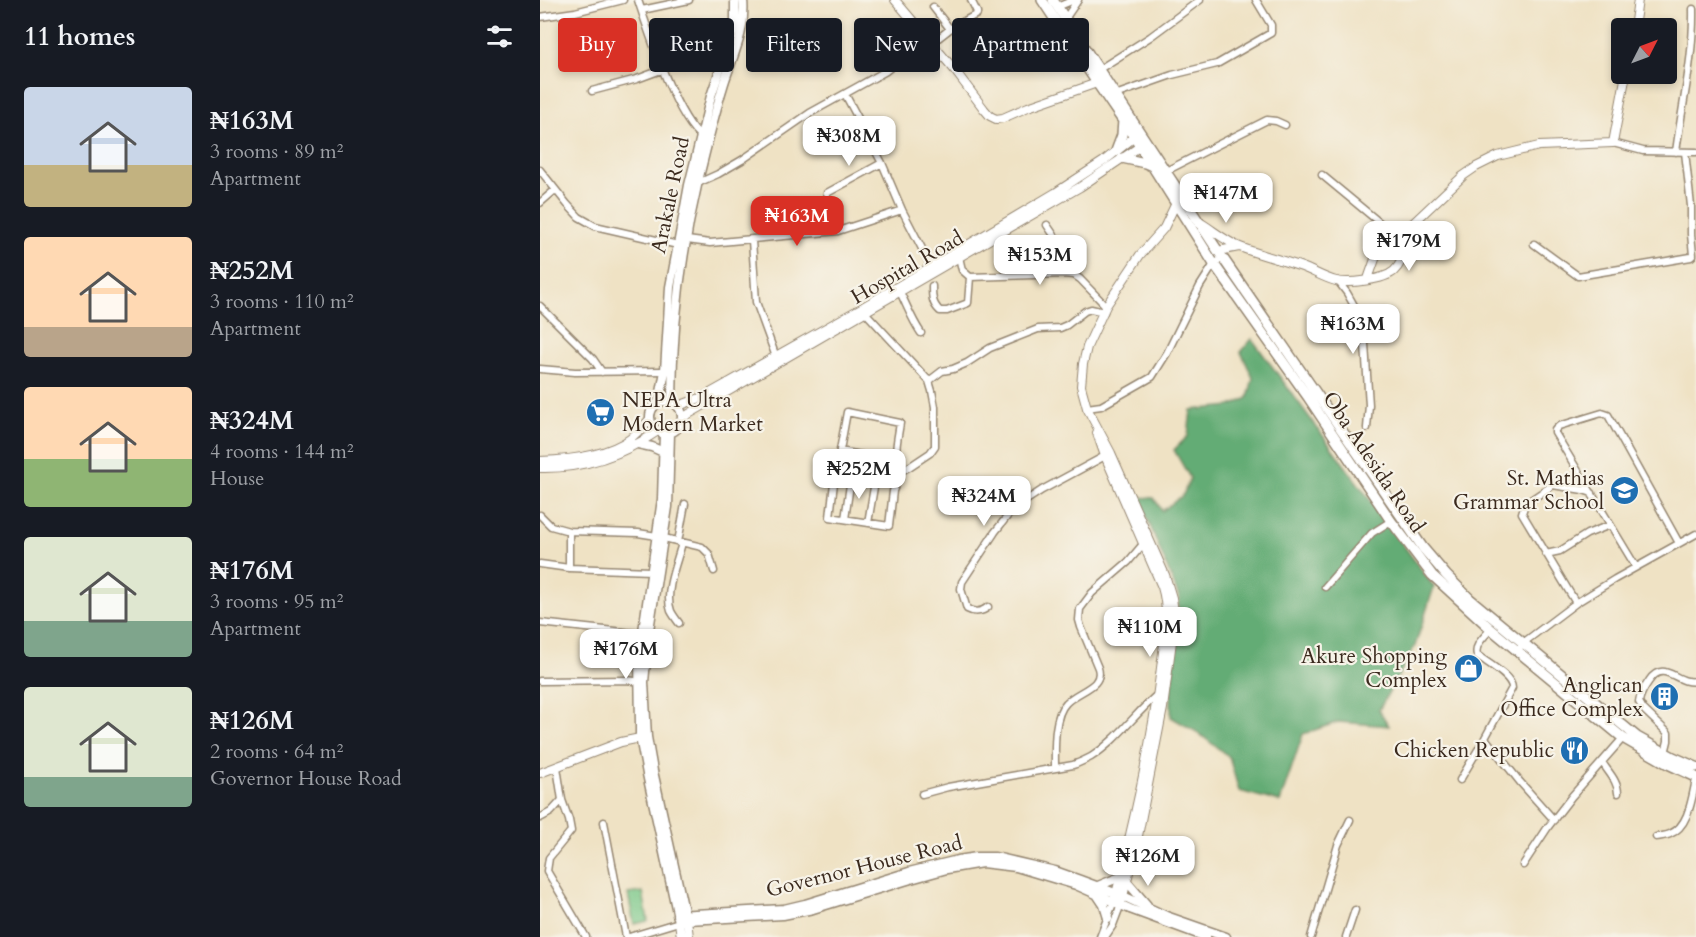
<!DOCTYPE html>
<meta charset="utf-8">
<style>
body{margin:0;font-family:Cardo,serif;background:#20242c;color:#f1f3f6;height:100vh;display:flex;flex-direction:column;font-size:22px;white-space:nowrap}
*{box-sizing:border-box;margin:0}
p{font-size:20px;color:#9ea1a6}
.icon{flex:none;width:33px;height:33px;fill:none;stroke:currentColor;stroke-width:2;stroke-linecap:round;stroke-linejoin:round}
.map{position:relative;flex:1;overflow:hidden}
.drawer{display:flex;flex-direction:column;background:#171b24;width:540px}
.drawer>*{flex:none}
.banner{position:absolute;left:18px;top:18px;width:570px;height:54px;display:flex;gap:12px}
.needle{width:39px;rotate:48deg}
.controls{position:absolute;left:1071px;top:18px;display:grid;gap:12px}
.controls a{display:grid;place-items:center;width:66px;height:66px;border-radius:6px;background:#171b24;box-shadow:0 3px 9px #0003;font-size:30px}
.price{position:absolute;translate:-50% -51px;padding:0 14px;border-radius:12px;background:#fff;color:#222;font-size:20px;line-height:39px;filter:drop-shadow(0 2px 3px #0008)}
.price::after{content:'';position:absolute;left:50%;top:36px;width:18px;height:14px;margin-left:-9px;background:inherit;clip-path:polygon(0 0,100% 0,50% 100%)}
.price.current{background:#d93025;color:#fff}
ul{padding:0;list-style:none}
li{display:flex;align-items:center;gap:18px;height:150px;padding:0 24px}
li span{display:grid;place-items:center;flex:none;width:168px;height:120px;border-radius:6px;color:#555}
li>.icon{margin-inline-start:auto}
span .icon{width:72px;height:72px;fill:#fffc;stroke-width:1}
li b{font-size:26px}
h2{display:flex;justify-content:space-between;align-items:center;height:72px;padding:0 24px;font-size:26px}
.tag{padding:0 21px;border-radius:6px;background:#171b24;box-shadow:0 3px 9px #0003;font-size:21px;line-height:54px}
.tag.current{background:#d93025;color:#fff}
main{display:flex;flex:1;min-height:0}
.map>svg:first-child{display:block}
</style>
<main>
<section class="drawer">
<h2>11 homes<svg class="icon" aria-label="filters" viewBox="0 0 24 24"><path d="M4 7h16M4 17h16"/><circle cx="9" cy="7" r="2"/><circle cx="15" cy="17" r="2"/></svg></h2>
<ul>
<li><span style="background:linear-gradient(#c9d6e8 65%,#c2b280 0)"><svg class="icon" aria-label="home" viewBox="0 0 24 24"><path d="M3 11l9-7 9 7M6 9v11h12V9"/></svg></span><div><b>₦163M</b><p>3 rooms · 89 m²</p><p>Apartment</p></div></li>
<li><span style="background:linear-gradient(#ffd9b3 75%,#b9a48a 0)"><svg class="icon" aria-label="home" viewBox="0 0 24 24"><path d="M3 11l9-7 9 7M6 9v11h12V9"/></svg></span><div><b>₦252M</b><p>3 rooms · 110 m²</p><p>Apartment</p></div></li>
<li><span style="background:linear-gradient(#ffd9b3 60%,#8fb573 0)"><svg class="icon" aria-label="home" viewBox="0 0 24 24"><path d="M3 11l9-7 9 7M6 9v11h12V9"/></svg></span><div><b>₦324M</b><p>4 rooms · 144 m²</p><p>House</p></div></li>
<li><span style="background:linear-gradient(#dfe7d0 70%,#7fa58c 0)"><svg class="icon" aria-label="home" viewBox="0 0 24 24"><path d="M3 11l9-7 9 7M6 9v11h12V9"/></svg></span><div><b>₦176M</b><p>3 rooms · 95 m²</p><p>Apartment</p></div></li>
<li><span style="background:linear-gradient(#dfe7d0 75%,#7fa58c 0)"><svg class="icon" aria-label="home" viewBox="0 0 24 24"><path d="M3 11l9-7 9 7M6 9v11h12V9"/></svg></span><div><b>₦126M</b><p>2 rooms · 64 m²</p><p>Governor House Road</p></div></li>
</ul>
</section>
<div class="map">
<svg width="1156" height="937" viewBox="0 0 1156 937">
<rect width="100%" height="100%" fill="#f7f3e8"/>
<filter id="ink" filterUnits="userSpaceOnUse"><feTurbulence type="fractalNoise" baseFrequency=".0167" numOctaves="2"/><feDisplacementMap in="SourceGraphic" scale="12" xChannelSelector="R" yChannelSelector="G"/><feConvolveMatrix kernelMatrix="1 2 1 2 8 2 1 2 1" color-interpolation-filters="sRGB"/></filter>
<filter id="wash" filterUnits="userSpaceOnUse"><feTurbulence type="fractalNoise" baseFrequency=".008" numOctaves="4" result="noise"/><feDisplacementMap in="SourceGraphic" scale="24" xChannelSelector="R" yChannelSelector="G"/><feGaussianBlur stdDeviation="1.35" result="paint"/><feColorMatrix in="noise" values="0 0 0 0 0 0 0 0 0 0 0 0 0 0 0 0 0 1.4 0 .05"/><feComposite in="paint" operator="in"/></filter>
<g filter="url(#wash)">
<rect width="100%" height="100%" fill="#efe2c4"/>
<!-- green -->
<path fill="#7ac888" stroke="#5a7953" stroke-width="1.5" d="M 103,892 L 108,921 L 94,924 L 88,894 Z"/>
<!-- forest -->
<path fill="#63ac74" stroke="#4f6b49" stroke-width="1.5" d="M 712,339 L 894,587 L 875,646 L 839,710 L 849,726 L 798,722 L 763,734 L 740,802 L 699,791 L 689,757 L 657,732 L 631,717 L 631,687 L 639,597 L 605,513 L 596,497 L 614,498 L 622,511 L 643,495 L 650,478 L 634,450 L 648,436 L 651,410 L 691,406 L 708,398 L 713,378 L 701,352 Z"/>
</g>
<g filter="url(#ink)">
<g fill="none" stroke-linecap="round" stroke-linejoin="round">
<defs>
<path id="minor" d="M 98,0 C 109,33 136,119 163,138
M 393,7 L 410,29
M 517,7 L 534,0
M 102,10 L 149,0
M 0,17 L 35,12 L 83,0
M 525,19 L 538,0
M 392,43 L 410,29 L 437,14 L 437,12 L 431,0
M 558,70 L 610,37 L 660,0
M 52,91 L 97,79 L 124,69
M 305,94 L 342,163 L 362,210 L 391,266
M 575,95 L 632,75 L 677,64 L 731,33 L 731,25 L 716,0
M 1073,143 L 1103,151 L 1156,152
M 1136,152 C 1142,105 1154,56 1153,9
M 0,170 L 27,204 L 39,217 L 55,226 L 138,245
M 626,171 L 727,120 L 736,121 L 745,125
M 782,175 L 851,232
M 158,183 L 178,174 L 202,160 L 270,113 L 346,71 L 388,38
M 287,193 L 342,163
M 0,203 L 15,190
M 507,225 L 528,256 L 534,275
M 147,240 L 170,243 L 298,231 L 362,210
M 212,240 L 216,302 L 236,357
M 994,244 L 1038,276 L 1151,257 L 1153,255 L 1151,234 L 1151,206 L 1145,152
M 419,257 L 422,270 L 430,277 L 523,274 L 534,275 L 540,279 L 566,306
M 798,281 L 807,293 L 821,318 L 825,344 L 829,405 L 827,428
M 392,286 C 392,296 392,304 400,311 L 407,311 L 428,303 L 430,277
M 360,292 C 367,306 372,320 381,333
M 0,306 L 53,359 L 62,372
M 325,312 L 389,381 L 392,391 L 395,407 L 395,446 L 390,453 L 369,467 L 361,471 L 353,491 L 349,526 L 290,517 L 294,483 L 307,412 L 360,423 C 358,438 352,458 361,471
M 0,369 L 35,372 L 125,371
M 389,381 L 402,371 L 413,369 L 427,363 L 450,348 L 498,329 L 520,328 L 527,325 L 545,311 L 551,309 L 564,312
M 547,408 L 561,406 L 612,377 L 627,353 L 660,286 L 674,264 L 683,258
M 300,451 L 357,462
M 295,476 L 355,484
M 0,515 L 11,526 L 29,531 L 98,533 L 117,536
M 305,519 L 311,478
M 328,523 L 335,481
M 29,531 L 29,568
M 124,538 L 162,547 L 169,554 L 174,571
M 138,542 L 145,504
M 1006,554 L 1020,551 L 1047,534 L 1070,525
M 0,564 L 29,568 L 111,571
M 1096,567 L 1015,433 L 1015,430 L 1019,426 L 1062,413 L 1068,415 L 1139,543
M 785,587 L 832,533 L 851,521
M 1036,603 L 982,513 L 985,504 L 1013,485 L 1043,490 L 1052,493
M 448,607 C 442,612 434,613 427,609 L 421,589 L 422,582 L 455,532 L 473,509 L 502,490 L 565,456
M 0,623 L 102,634
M 139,623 C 136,619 133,615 131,611 C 124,592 137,562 142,543
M 951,629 C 944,637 934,645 937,655 C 947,663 972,676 972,688 L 945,738 L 980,782 L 1014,820
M 978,650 L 983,643 L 1036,603 L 1075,579 L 1156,534
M 0,681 L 87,680 L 101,682
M 1125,753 L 1128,741 L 1128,733 L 1103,709 L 1099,702 C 1100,694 1104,688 1109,681 C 1124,658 1138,686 1156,681
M 1062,762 C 1068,772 1078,781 1078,793
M 17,767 L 22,800 L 29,820 L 31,831 L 9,858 L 7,871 L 46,937
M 515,768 C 515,750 513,716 526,703 C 538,690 564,687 558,668 L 541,627 L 539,620 L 540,609 L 552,593 L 588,562 L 604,543
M 920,780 L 945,738
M 382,794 L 408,787 L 533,765 C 539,763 545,760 551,757 C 576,741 595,714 618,694
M 0,818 L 11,812 L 22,800
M 64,822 L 86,937
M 1116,837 C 1120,836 1126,836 1130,834 C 1149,827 1152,797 1156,780
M 983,865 L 1008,827 L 1032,796 L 1083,738
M 89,937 L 139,922
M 560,937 L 574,901
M 565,937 L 573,925 L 581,904
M 771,937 L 798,845 L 810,820
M 806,937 L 815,910"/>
<path id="tertiary" d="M 355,0 L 413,68 L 444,109 L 450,116 L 456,119 L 463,118 L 488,107 L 557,83
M 1094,28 L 1098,0
M 661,223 C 674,231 687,242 700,247 C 720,255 742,260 762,267 C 773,271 784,278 796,281 C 809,284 844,280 854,271 C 864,262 867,241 868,228
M 678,251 L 699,247
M 828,279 L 840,245 L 846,235 L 851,232 L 868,228 L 923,176 L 936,167 L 958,156 L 999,146 L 1073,143 L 1086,74
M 138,406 L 163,397 L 323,307 L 515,193 L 564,161 L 598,134
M 142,418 L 540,187 L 605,143
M 557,433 L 565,456 L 622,587 C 630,613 624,641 621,668 C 614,724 603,780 590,835 C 585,856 581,877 575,897
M 0,461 C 28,460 67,456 90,439 C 97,433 104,426 110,419
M 0,468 C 43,469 83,455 118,431
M 0,773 L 81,742 L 105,737
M 582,900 L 597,841 L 623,708 L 632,641 L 634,612 L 632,598 L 625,575 L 571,453 L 547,408 L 541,386 L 543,364 L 547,347 L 566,306 L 600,255 L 624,228 L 636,203
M 147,920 L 149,937
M 139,922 L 141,937"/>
<path id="secondary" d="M110 417a16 16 0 1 1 32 0a16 16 0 1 1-32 0Z
M 132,402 C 132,328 141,253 158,181 C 166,148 174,115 184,83 C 193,55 206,31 203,0
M 119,403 L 125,371 L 130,287 L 138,245 L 149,185 L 171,96 L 195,25 L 195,0
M 124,433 L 122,499 L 99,659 L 100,726 L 100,737 L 107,774 L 139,922 L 147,920 L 243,915 L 273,909 L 371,879 L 407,869 L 442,863 L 476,867 L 536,885 L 590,909 L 666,937
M 130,433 L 128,507 L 109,630 L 104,682 L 107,737 L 113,771 L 146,920
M 98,444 L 112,447 L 123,452
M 588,883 L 607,905
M 558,886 L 580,877
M 556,893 L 564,905 L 568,918
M 137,915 L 244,909 L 265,904 L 369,872 L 418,860 L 437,857 L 455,857 L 515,871 L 540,880 L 583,896 L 626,916 L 686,937"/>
<path id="primary" d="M 502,0 L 557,83 L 594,137 L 674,264 L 768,397 L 851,521 L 892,575 L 951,629 L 1083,738 L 1128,764 L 1156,777
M 513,0 L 678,251 L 883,548 L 906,575 L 930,599 L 1097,737 L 1133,757 L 1156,767
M 576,151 L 582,135 L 583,120
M 582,158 L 605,163 L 614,167"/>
</defs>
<!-- minor casing -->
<use href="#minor" stroke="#958671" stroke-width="9"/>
<!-- tertiary casing -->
<use href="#tertiary" stroke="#958671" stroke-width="10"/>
<!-- secondary casing -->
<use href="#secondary" stroke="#958671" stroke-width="11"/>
<!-- primary casing -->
<use href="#primary" stroke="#958671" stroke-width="12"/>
<!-- minor -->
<use href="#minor" stroke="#fff" stroke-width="6"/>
<!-- tertiary -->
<use href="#tertiary" stroke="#fff" stroke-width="8"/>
<!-- secondary -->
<use href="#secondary" stroke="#fff" stroke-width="8"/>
<!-- primary -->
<use href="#primary" stroke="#fff" stroke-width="9"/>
</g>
</g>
<!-- icons -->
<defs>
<symbol id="supermarket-disc" viewBox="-11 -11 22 22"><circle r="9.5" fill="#1f6fb2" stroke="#f7f3e8"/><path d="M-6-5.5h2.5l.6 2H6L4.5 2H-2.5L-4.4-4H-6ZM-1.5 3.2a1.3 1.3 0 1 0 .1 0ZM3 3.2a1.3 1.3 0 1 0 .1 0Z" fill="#fff"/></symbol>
<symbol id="school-disc" viewBox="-11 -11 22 22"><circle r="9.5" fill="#1f6fb2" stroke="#f7f3e8"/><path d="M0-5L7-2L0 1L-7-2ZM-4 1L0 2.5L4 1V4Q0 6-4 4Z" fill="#fff"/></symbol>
<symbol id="shop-disc" viewBox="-11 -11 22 22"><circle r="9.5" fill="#1f6fb2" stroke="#f7f3e8"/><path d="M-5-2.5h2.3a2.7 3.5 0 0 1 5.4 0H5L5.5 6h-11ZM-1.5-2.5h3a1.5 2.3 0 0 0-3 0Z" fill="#fff"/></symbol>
<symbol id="building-disc" viewBox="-11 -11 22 22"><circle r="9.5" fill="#1f6fb2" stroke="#f7f3e8"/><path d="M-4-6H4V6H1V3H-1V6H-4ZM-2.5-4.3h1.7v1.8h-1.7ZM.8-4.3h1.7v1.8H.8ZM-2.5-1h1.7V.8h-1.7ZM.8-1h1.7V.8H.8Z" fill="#fff"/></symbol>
<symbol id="restaurant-disc" viewBox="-11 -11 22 22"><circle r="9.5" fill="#1f6fb2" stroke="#f7f3e8"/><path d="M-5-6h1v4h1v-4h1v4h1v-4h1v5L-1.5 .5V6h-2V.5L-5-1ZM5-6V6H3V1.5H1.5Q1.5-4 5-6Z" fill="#fff"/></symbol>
</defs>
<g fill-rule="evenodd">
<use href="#supermarket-disc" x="44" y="396" width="33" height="33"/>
<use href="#school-disc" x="1068" y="474" width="33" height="33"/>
<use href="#shop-disc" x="912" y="652" width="33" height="33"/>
<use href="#building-disc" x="1108" y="680" width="33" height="33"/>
<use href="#restaurant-disc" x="1018" y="734" width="33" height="33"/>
</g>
<g text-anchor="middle" stroke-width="4.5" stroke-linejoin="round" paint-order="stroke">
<!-- street labels -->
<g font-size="21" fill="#3b2a1e" stroke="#f7f3e8">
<text transform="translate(130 195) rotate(-78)" y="7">Arakale Road</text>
<text transform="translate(367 267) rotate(-30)" y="7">Hospital Road</text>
<text transform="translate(834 462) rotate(56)" y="7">Oba Adesida Road</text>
<text transform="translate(324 866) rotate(-14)" y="7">Governor House Road</text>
</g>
<!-- poi labels -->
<g font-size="21" fill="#3b2a1e" stroke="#f7f3e8" text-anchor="end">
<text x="82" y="407" text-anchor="start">NEPA Ultra<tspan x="82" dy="24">Modern Market</tspan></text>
<text x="1064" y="485">St. Mathias<tspan x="1064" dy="24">Grammar School</tspan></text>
<text x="907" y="663">Akure Shopping<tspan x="907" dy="24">Complex</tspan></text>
<text x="1103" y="692">Anglican<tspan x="1103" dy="24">Office Complex</tspan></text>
<text x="1014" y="757">Chicken Republic</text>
</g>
</g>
</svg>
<div class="controls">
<a><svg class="needle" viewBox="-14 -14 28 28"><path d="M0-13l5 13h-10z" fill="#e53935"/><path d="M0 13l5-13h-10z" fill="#9ea1a6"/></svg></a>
</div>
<b class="price" style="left:309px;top:167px">₦308M</b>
<b class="price" style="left:686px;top:224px">₦147M</b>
<b class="price current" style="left:257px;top:247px">₦163M</b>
<b class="price" style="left:869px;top:272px">₦179M</b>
<b class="price" style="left:500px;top:286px">₦153M</b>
<b class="price" style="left:813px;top:355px">₦163M</b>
<b class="price" style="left:319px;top:500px">₦252M</b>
<b class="price" style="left:444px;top:527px">₦324M</b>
<b class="price" style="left:610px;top:658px">₦110M</b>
<b class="price" style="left:86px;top:680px">₦176M</b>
<b class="price" style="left:608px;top:887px">₦126M</b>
<div class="banner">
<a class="tag current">Buy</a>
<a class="tag">Rent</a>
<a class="tag">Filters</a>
<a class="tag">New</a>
<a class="tag">Apartment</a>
</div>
</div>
</main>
